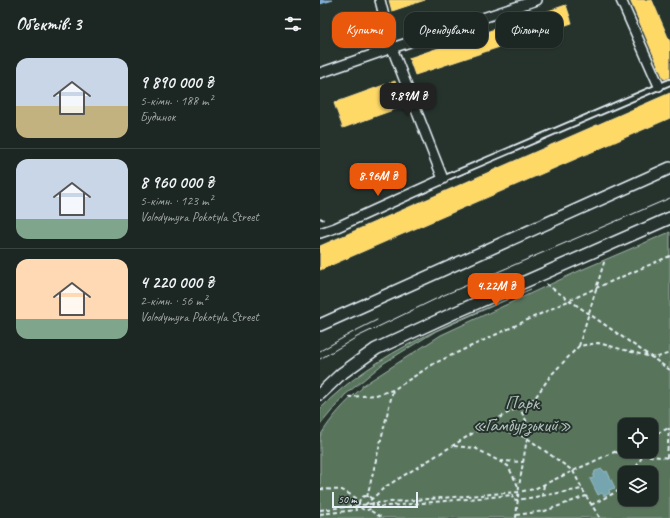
<!DOCTYPE html>
<html lang="uk">
<meta charset="utf-8">
<style>
body{margin:0;font-family:Caveat,sans-serif;background:#252e2a;color:#f1f3f6;height:100vh;display:flex;flex-direction:column;font-size:15px;white-space:nowrap}
*{box-sizing:border-box;margin:0}
p{font-size:13px;color:#a0a5a5}
.icon{flex:none;width:22px;height:22px;fill:none;stroke:currentColor;stroke-width:2;stroke-linecap:round;stroke-linejoin:round}
.map{position:relative;flex:1;overflow:hidden}
.sheet{display:flex;flex-direction:column;background:#1c2622;width:320px}
.sheet>*{flex:none}
.top-card{position:absolute;left:12px;top:12px;width:278px;height:36px;display:flex;gap:8px}
.controls{position:absolute;left:298px;top:418px;display:grid;gap:8px}
.controls a{display:grid;place-items:center;width:40px;height:40px;border-radius:8px;background:#1c2622;box-shadow:0 1px 3px #0004,0 0 0 1px #3a4340;font-size:20px}
.scale{position:absolute;left:12px;bottom:10px;width:86px;box-sizing:border-box;padding-left:4px;border:2px solid #e8f1f8;border-top:0;font-size:11px;line-height:14px;white-space:nowrap;color:#e8f1f8;-webkit-text-stroke:3px #26332d;paint-order:stroke}
.price{position:absolute;translate:-50% -34px;padding:0 9px;border-radius:8px;background:#ea580c;color:#fff;font-size:13px;line-height:26px;filter:drop-shadow(0 1px 2px #0008)}
.price::after{content:'';position:absolute;left:50%;top:24px;width:12px;height:9px;margin-left:-6px;background:inherit;clip-path:polygon(0 0,100% 0,50% 100%)}
.price.current{background:#222;color:#fff}
ul{padding:0;list-style:none}
li{display:flex;align-items:center;gap:12px;height:100px;padding:0 16px}
li+li{border-top:1px solid #3a4340}
li span{display:grid;place-items:center;flex:none;width:112px;height:80px;border-radius:12px;color:#555}
li>.icon{margin-inline-start:auto}
span .icon{width:48px;height:48px;fill:#fffc;stroke-width:1}
li b{font-size:17px}
h2{display:flex;justify-content:space-between;align-items:center;height:48px;padding:0 16px;font-size:17px}
.tag{padding:0 14px;border-radius:12px;background:#1c2622;box-shadow:0 1px 3px #0004,0 0 0 1px #3a4340;font-size:14px;line-height:36px}
.tag.current{background:#ea580c;color:#fff}
main{display:flex;flex:1;min-height:0}
.map>svg:first-child{display:block}
</style>
<main>
<section class="sheet">
<h2>Об’єктів: 3<svg class="icon" aria-label="filters" viewBox="0 0 24 24"><path d="M4 7h16M4 17h16"/><circle cx="9" cy="7" r="2"/><circle cx="15" cy="17" r="2"/></svg></h2>
<ul>
<li><span style="background:linear-gradient(#c9d6e8 60%,#c2b280 0)"><svg class="icon" aria-label="home" viewBox="0 0 24 24"><path d="M3 11l9-7 9 7M6 9v11h12V9"/></svg></span><div><b>9 890 000 ₴</b><p>5-кімн. · 188 m²</p><p>Будинок</p></div></li>
<li><span style="background:linear-gradient(#c9d6e8 75%,#7fa58c 0)"><svg class="icon" aria-label="home" viewBox="0 0 24 24"><path d="M3 11l9-7 9 7M6 9v11h12V9"/></svg></span><div><b>8 960 000 ₴</b><p>5-кімн. · 123 m²</p><p>Volodymyra Pokotyla Street</p></div></li>
<li><span style="background:linear-gradient(#ffd9b3 75%,#7fa58c 0)"><svg class="icon" aria-label="home" viewBox="0 0 24 24"><path d="M3 11l9-7 9 7M6 9v11h12V9"/></svg></span><div><b>4 220 000 ₴</b><p>2-кімн. · 56 m²</p><p>Volodymyra Pokotyla Street</p></div></li>
</ul>
</section>
<div class="map">
<svg width="350" height="518" viewBox="0 0 350 518">
<rect width="100%" height="100%" fill="#26332d"/>
<filter id="ink" filterUnits="userSpaceOnUse"><feTurbulence type="fractalNoise" baseFrequency=".025" numOctaves="2"/><feDisplacementMap in="SourceGraphic" scale="8" xChannelSelector="R" yChannelSelector="G"/><feConvolveMatrix kernelMatrix="1 2 1 2 8 2 1 2 1" color-interpolation-filters="sRGB"/></filter>
<g filter="url(#ink)">
<!-- green -->
<path fill="#58745b" stroke="#a0b2aa" fill-rule="evenodd" d="M 350,232 L 350,518 L 0,518 L 0,436 C 11,418 25,402 42,388 L 42,386 L 121,335 L 261,270 ZM 305,425 L 331,425 L 331,451 L 305,451 ZM 305,473 L 331,473 L 331,499 L 305,499 Z
M 211,289 L 116,331 L 64,363 L 25,395 L 0,425 L 0,409 C 57,350 137,321 211,289 Z"/>
<!-- homes -->
<path fill="#ffd966" stroke="#f8e092" d="M 69,0 L 105,0 L 72,11 Z
M 310,0 L 332,0 L 350,42 L 350,77 L 344,79 Z
M 246,5 L 252,23 L 95,75 L 89,58 Z
M 66,36 L 69,46 L 62,48 L 59,38 Z
M 75,81 L 84,106 L 23,128 L 14,103 Z
M 350,93 L 350,118 L 0,270 L 0,246 Z"/>
<!-- schools -->
<path fill="#6fa8dc" stroke="#93bee4" d="M 0,0 L 13,0 L 0,4 Z"/>
<!-- public -->
<path fill="#76a5af" stroke="#98bcc5" d="M 282,469 L 285,472 L 287,471 L 295,488 L 289,490 L 290,493 L 284,496 L 282,493 L 278,495 L 270,479 L 273,478 L 275,471 Z"/>
<g fill="none" stroke-linecap="round" stroke-linejoin="round">
<defs>
<path id="service" d="M 123,179 L 350,82"/>
<path id="minor" d="M 60,0 L 72,48 L 217,0
M 301,0 L 339,86
M 0,73 L 72,48 L 123,179 L 15,228 L 0,233"/>
<path id="tertiary" d="M 0,325 L 350,168
M 0,394 L 21,374 L 56,349 L 134,313 L 350,218"/>
</defs>
<!-- service casing -->
<use href="#service" stroke="#e8f1f8" stroke-width="8"/>
<!-- minor casing -->
<use href="#minor" stroke="#e8f1f8" stroke-width="12"/>
<!-- tertiary casing -->
<use href="#tertiary" stroke="#e8f1f8" stroke-width="14"/>
<!-- path -->
<path stroke="#e8f1f8" stroke-width="2" stroke-dasharray="4 3" stroke-linecap="butt" d="M 0,218 L 6,221
M 226,284 L 350,370
M 259,346 L 285,259
M 28,397 L 56,395 L 73,390 L 115,363 L 276,288 L 350,256
M 168,424 L 207,438 L 253,471 L 266,496 L 280,518
M 331,436 L 349,428
M 134,446 L 155,448 L 188,466 L 198,486
M 294,452 L 350,458
M 347,458 L 349,428
M 180,461 L 203,462
M 313,473 L 323,455
M 0,489 L 22,490 L 36,498
M 222,496 L 224,485
M39 503a7 7 0 1 1 14 0a7 7 0 1 1-14 0Z
M 47,497 L 73,390
M 57,503 L 57,507 L 193,495 L 192,499 L 197,500 L 262,489
M 45,505 L 65,487 L 168,424 L 215,398 L 231,375 L 259,346 L 278,343 L 335,358 L 350,353
M 271,505 L 298,491 L 305,485
M 0,510 L 57,503 L 198,492 L 214,489 L 305,447
M 51,511 L 63,518
M 0,514 L 36,510 L 35,506
M 196,515 L 225,511 L 266,496
M 196,518 L 199,487 L 209,426 L 199,407"/>
<!-- service -->
<use href="#service" stroke="#26332d" stroke-width="4.5"/>
<!-- minor -->
<use href="#minor" stroke="#26332d" stroke-width="9"/>
<!-- tertiary -->
<use href="#tertiary" stroke="#26332d" stroke-width="11"/>
<!-- tram -->
<path stroke="#e8f1f8" stroke-width="1" d="M 0,351 L 35,331 L 57,320
M 0,359 L 37,337 L 124,295 L 350,198"/>
</g>
</g>
<g text-anchor="middle" stroke-width="4" stroke-linejoin="round" paint-order="stroke">
<!-- park labels -->
<g font-size="19" fill="#aebfb9" stroke="#26332d">
<text x="202" y="409">Парк<tspan x="202" dy="22">«Гамбурзький»</tspan></text>
</g>
</g>
</svg>
<div class="controls">
<a><svg class="icon" aria-label="locate" viewBox="0 0 24 24"><circle cx="12" cy="12" r="6"/><path d="M12 2v4M12 18v4M2 12h4M18 12h4"/></svg></a>
<a><svg class="icon" aria-label="layers" viewBox="0 0 24 24"><path d="M12 4l9 5-9 5-9-5zM3 14l9 5 9-5"/></svg></a>
</div>
<div class="scale">50 m</div>
<b class="price current" style="left:88px;top:117px">9.89M ₴</b>
<b class="price" style="left:58px;top:197px">8.96M ₴</b>
<b class="price" style="left:176px;top:307px">4.22M ₴</b>
<div class="top-card">
<a class="tag current">Купити</a>
<a class="tag">Орендувати</a>
<a class="tag">Фільтри</a>
</div>
</div>
</main>
